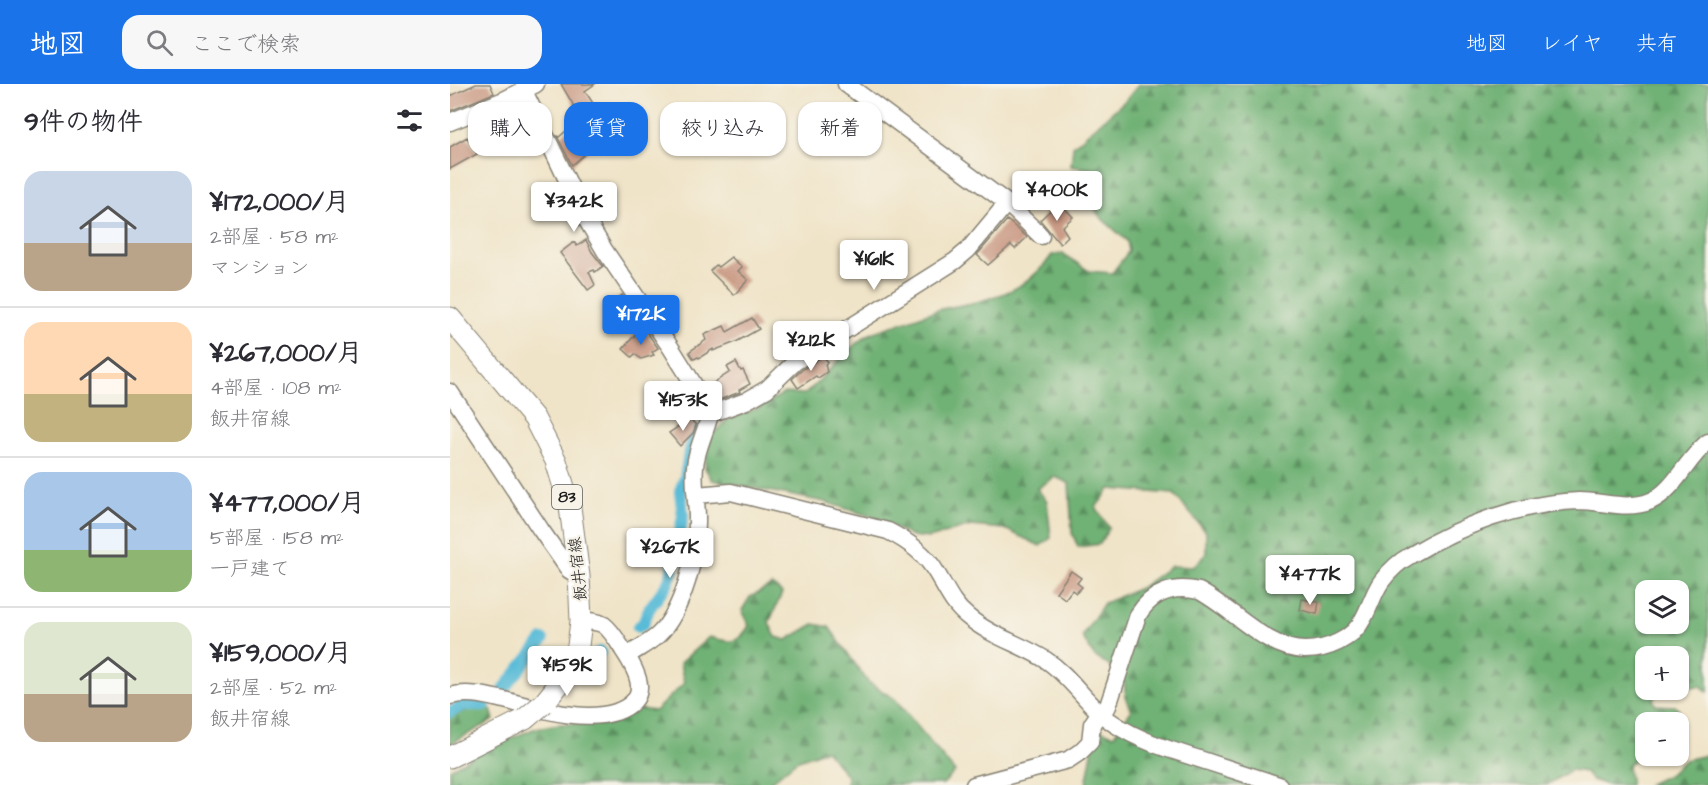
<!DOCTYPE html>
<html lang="ja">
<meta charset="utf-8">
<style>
body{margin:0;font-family:"Architects Daughter","Klee One",sans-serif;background:#f7f7f7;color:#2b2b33;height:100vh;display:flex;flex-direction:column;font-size:22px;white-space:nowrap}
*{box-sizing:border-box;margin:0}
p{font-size:20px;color:#7c7c81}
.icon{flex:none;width:33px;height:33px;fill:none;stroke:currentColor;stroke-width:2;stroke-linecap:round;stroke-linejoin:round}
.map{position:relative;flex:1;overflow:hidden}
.panel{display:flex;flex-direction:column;background:#fff;width:450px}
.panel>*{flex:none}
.hud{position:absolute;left:18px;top:18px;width:570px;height:54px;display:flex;gap:12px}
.fabs{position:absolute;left:1185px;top:496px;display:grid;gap:12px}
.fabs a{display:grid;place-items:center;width:54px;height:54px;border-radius:12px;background:#fff;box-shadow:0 2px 4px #0004;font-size:30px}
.price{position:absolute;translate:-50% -51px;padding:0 14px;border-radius:6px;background:#fff;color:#222;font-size:20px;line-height:39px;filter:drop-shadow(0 2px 3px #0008)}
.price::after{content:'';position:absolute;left:50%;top:36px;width:18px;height:14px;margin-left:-9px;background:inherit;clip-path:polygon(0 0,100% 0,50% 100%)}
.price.selected{background:#1a73e8;color:#fff}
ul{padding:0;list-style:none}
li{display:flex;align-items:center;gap:18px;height:150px;padding:0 24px}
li+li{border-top:2px solid #e1e1e2}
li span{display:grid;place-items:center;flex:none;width:168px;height:120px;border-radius:18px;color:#555}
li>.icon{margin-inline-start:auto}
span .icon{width:72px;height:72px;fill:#fffc;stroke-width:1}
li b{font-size:26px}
h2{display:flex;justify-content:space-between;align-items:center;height:72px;padding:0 24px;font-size:26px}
.tag{padding:0 21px;border-radius:18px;background:#fff;box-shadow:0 2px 4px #0004;font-size:21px;line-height:54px}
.tag.selected{background:#1a73e8;color:#fff}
header{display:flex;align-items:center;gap:36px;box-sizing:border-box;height:84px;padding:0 30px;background:#1a73e8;color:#fff}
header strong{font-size:28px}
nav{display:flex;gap:33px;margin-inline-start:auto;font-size:21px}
.search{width:420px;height:54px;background:#f7f7f7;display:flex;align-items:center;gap:15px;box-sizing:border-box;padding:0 21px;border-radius:18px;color:#7c7c81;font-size:22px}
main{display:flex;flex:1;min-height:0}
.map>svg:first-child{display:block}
</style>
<header>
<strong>地図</strong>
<div class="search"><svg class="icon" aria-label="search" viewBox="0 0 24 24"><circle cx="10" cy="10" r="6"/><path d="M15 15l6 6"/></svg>ここで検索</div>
<nav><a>地図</a><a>レイヤ</a><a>共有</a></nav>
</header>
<main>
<section class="panel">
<h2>9件の物件<svg class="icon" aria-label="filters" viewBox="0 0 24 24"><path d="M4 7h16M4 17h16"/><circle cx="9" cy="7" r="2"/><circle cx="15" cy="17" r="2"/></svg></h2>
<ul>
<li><span style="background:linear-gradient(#c9d6e8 60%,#b9a48a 0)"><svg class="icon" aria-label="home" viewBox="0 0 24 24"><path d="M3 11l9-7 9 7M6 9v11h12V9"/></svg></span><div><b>¥172,000/月</b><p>2部屋 · 58 m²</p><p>マンション</p></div></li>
<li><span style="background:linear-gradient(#ffd9b3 60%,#c2b280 0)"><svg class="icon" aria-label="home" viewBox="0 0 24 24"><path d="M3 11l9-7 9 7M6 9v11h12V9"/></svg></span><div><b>¥267,000/月</b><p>4部屋 · 108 m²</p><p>飯井宿線</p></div></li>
<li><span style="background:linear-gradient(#a9c7e8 65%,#8fb573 0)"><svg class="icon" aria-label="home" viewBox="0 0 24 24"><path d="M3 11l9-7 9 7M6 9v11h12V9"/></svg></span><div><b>¥477,000/月</b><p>5部屋 · 158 m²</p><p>一戸建て</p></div></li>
<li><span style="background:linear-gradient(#dfe7d0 60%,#b9a48a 0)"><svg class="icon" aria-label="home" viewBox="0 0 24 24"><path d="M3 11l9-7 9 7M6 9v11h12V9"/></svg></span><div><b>¥159,000/月</b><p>2部屋 · 52 m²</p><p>飯井宿線</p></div></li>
</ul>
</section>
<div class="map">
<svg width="1258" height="701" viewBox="0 0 1258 701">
<defs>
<pattern id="forest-firs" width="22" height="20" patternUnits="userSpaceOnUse" patternTransform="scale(1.5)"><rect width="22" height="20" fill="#6fb174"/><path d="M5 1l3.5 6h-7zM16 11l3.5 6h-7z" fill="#5a8f5e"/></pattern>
</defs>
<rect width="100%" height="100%" fill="#f7f3e8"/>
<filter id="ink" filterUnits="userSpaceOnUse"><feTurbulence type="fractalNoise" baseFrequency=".0167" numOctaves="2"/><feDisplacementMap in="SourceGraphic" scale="12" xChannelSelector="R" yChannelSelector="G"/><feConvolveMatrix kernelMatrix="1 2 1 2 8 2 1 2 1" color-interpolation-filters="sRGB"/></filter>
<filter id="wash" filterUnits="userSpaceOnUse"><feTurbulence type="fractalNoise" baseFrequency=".008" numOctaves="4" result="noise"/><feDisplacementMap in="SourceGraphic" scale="24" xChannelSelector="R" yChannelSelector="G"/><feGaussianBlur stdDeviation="1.35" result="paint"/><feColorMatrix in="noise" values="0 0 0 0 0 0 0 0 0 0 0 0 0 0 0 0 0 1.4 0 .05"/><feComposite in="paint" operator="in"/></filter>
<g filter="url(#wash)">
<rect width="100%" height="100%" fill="#f0e4c8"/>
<!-- forest -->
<path fill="url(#forest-firs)" stroke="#466648" stroke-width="1.5" fill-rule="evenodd" d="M 689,0 L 1258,0 L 1258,608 L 1251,602 L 1229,604 L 1228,573 L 1196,573 L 1196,606 L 1215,606 L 1203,615 L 1206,621 L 1225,622 L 1230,627 L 1224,639 L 1196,639 L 1195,672 L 1191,672 L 1179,679 C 1176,688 1182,694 1180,701 L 1157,701 L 1142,696 L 1135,688 L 1121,686 L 1097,701 L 636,701 L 645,652 L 651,646 L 664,651 L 681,627 L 676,615 L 674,598 L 658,581 L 644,572 L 632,552 L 654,519 L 690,504 L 721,482 L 743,483 L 756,470 L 756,448 L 724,410 L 660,405 L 646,423 L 659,444 L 650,460 L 628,463 L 622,449 L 619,399 L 605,393 L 587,405 L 597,417 L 601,454 L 590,462 L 555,445 L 521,442 L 479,454 L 460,452 L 429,435 L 375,418 L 262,396 L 255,384 L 260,353 L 277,336 L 309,324 L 334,309 L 355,310 C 379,290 395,264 422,249 C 430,245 440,243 448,240 C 462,235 477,229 491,225 C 537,216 573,212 602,171 L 613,170 L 639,187 L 662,189 L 679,167 L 677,157 L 650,133 L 634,106 L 644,94 L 641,85 L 621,82 L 623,62 L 676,16 ZM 1196,507 L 1228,507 L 1228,540 L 1196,540 Z
M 322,501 L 332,509 L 319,539 L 326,553 L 337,556 L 364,540 L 379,543 L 418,598 L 445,615 L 505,688 L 493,700 L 396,701 L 397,692 L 376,666 L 346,677 L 317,701 L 0,701 L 0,685 L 44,661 L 86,644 L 108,640 L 157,640 L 188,625 L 205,627 L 234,599 L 230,579 L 259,553 C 280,558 286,563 299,542 L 292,526 L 300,513 Z
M 21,625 L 41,625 L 44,636 L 0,660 L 0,632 Z
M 1258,669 L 1258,701 L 1197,701 L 1220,690 L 1235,676 L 1256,671 Z"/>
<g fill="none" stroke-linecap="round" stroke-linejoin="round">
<!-- canal -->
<path stroke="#59bbd7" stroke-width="12" d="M 188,543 L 193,540 L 199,525 L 218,499 L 222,488 L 233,432 L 230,407 L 235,394 L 240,364 L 248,346
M 141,574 L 150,568
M 54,605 L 93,556
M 0,628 L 14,621 L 35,621"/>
</g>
<g id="blocks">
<!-- building -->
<path fill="#cb9c87" d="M 26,0 L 40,0 L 44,9 L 0,27 L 0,12 Z
M 111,0 L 145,0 L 135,7 L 146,24 L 145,25 L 162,46 L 122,81 L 107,52 L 109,53 L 131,34 Z
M 70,34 L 76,45 L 61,54 L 55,44 Z
M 17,53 L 27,70 L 0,85 L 0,63 Z
M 609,118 L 623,133 L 612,143 L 618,152 L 610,160 L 590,136 Z
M 557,136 L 577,153 L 565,165 L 561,161 L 538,181 L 527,171 Z
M 136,156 L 142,168 L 153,182 L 145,188 L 144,186 L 139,188 L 145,201 L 138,206 L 110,169 L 124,158 L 127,162 Z
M 281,173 L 292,183 L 288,187 L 298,196 L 284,211 L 260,187 L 266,181 L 268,183 Z
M 172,211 L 186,231 L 181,235 L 165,216 Z
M 302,234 L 309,245 L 286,258 L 263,267 L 263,265 L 249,274 L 248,273 L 244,275 L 239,268 L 256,256 L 254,251 L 274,242 L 277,248 Z
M 189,246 L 193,249 L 196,247 L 208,264 L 202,268 L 204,271 L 191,275 L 185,270 L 182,273 L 173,265 Z
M 373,272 L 378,278 L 375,280 L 377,288 L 368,294 L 366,292 L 348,304 L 342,295 L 352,286 Z
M 286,278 L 291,287 L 293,286 L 300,300 L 289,306 L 290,308 L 266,317 L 259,302 L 280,288 L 277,283 Z
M 240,335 L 246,341 L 243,349 L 230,362 L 219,349 Z
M 621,487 L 631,494 L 627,499 L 632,503 L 626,509 L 622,506 L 615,515 L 606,508 Z
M 852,515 L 869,518 L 867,530 L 850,526 Z"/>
</g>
</g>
<g filter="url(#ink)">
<use href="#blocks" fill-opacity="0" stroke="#868072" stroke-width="1.5"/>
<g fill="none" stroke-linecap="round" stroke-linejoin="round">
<defs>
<path id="minor" d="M 74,7 L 136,135 L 155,167 L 221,264 L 259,325 L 260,330 L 296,317 L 317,305 L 345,278 L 505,177 L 518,166 L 557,119 L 396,0
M 0,38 L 54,16 L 86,0
M 557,119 L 591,152
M 0,308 L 91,446 L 119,486 L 129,492
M 246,411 L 281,408 L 438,447 C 458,457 475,469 486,488 C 496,504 502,520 517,532 C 540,552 571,560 596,576 C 622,593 637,622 663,639 C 688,656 717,665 746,674 C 774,683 801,692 829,701
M 177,572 C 187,565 199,559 208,551 C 233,527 248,469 247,434 C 247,418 243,400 245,383 C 246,365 256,348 260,330
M 0,612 C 18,607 36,612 54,616 C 86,624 133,639 166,628 C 202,615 189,590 173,566 C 168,558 162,547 154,541 C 147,537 139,537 131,537
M 524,701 L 618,676 L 630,668 L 640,658 L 642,640 L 646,634 L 653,631 L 658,622 L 688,531 C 702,508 724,501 749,507 C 782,524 817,566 855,566 C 877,566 903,555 913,535 C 920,523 923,510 931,498 C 939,487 950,477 961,471 C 1011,441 1071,419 1129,417 C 1153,417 1177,427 1201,417 C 1225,406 1237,374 1258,358"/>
<path id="major" d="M 0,234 L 84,334 L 106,377 L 120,423 L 129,492 L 131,537 L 128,562 L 118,589 L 94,619
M 0,673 L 75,635"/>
</defs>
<!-- minor casing -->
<use href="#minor" stroke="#868072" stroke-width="19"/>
<!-- major casing -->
<use href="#major" stroke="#868072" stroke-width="23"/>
<!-- minor -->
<use href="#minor" stroke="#fff" stroke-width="16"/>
<!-- major -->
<use href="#major" stroke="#fff" stroke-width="21"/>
<defs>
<path id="major-bridge" d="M 75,635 L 94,619"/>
</defs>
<!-- major-bridge casing -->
<use href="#major-bridge" stroke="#868072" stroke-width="23" stroke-linecap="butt"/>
<!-- major-bridge -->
<use href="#major-bridge" stroke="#fff" stroke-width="21"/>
</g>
</g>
<g text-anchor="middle" stroke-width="4.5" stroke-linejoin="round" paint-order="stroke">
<!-- shield labels -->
<rect fill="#f7f3e8" stroke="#5e5c59" stroke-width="1.5" x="102" y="401" width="30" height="24" rx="4.5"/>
<g font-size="15" font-weight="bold" fill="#1c1c1c">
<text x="117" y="418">83</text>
</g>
<!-- street labels -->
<g font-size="16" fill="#1c1c1c" stroke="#f7f3e8">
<text transform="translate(127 485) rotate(-96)" y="6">飯井宿線</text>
</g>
</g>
</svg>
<div class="fabs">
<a><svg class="icon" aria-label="layers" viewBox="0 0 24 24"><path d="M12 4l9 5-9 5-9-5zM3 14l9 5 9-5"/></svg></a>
<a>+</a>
<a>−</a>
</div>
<b class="price" style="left:607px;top:138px">¥400K</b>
<b class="price" style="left:124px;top:149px">¥342K</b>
<b class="price" style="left:424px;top:207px">¥161K</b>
<b class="price selected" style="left:191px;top:262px">¥172K</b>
<b class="price" style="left:361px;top:288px">¥212K</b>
<b class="price" style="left:233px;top:348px">¥153K</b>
<b class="price" style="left:220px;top:495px">¥267K</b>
<b class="price" style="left:860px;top:522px">¥477K</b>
<b class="price" style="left:117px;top:613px">¥159K</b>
<div class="hud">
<a class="tag">購入</a>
<a class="tag selected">賃貸</a>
<a class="tag">絞り込み</a>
<a class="tag">新着</a>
</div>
</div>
</main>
